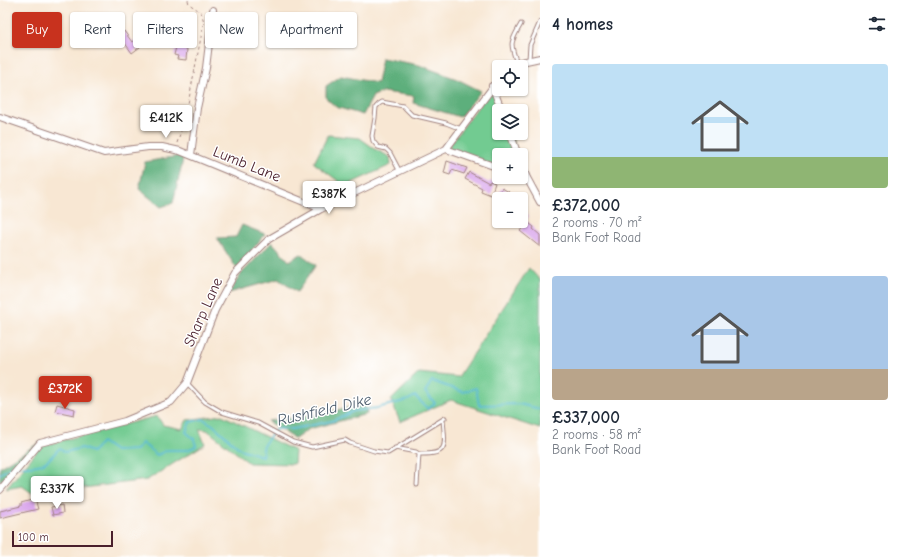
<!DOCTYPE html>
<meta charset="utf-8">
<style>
body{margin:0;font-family:"Comic Neue",sans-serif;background:#f2f2f3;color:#1f2937;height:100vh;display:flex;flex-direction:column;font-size:15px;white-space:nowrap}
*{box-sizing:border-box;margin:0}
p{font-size:13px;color:#747a83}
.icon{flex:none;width:22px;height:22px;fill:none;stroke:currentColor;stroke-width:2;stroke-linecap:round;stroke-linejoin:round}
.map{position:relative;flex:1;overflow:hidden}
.drawer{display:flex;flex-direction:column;background:#fff;width:360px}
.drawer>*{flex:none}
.guide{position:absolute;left:12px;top:12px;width:380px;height:36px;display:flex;gap:8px}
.controls{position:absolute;left:492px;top:60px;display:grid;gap:8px}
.controls a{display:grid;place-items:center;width:36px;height:36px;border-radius:4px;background:#fff;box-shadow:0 1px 3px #0004;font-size:20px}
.scale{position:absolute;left:12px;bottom:10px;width:101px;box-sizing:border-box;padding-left:4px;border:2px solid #4a1f2b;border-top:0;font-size:11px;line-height:14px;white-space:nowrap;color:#4a1f2b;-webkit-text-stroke:3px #fff;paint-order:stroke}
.price{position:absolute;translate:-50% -34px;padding:0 9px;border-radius:4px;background:#fff;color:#222;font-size:13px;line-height:26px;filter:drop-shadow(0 1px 2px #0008)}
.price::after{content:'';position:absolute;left:50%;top:24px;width:12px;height:9px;margin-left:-6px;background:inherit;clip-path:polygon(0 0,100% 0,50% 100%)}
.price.on{background:#c8321e;color:#fff}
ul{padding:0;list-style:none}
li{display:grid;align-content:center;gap:8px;height:212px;padding:0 12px}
li span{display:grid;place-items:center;height:124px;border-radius:4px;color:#555}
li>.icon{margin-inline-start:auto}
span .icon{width:72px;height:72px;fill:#fffc;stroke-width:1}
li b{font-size:17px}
h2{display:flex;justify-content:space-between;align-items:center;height:48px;padding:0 12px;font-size:17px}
.pill{padding:0 14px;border-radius:4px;background:#fff;box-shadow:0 1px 3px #0004;font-size:14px;line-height:36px}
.pill.on{background:#c8321e;color:#fff}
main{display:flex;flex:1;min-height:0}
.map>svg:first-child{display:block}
</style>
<main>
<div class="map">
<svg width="540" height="557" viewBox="0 0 540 557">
<rect width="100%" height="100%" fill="#fff"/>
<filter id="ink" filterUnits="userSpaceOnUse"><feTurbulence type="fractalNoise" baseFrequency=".025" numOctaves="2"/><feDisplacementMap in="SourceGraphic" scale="8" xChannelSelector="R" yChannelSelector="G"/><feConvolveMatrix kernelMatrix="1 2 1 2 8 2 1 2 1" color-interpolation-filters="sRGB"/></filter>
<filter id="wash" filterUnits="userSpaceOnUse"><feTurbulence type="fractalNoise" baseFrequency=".012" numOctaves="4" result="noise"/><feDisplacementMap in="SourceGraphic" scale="16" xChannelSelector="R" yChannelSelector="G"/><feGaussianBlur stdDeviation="0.9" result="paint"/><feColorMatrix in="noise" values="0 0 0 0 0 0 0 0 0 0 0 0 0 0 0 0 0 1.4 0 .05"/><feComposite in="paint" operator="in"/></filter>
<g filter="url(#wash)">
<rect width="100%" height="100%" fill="#f8e7d3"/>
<!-- green -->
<path fill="#72cb91" stroke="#5e755e" d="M 494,85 L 499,111 L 499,133 L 511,133 L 518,155 L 499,155 L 499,168 L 447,149 Z
M 328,135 L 360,138 L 375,149 L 390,157 L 391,165 L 345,186 L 314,163 Z
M 529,268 L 540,280 L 540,429 L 451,400 L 400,422 L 391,400 L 419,373 L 458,377 Z
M 222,415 L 295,451 L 294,464 L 249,463 L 207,430 L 199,429 L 205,444 L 147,480 L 59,491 L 38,497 L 22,486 L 6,489 L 41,446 L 157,416 L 163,425 L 182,429 L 187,420 Z"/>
<!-- forest -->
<path fill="#5daf7b" stroke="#546753" d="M 382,58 L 419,65 L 457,79 L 481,91 L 460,117 L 413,103 L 414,96 L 383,92 L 373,96 L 363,115 L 336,107 L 326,98 L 326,86 L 341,76 L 377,83 Z
M 184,155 L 173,203 L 161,207 L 139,189 L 145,162 Z
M 242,225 L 265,234 L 237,269 L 217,238 L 236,237 Z
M 272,242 L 289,261 L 301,254 L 316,265 L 297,292 L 278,279 L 229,293 L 241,274 Z
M 365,404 L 367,414 L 309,429 L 295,439 L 268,421 L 314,415 Z
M 42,441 L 0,482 L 0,467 Z"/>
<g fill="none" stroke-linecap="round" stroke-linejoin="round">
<!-- stream -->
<path stroke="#50b7ce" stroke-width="2" d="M 23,466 C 32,466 41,466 48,460 C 53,456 55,452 60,448 L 65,452 L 82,448 L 92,452 L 102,442 L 115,451 L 136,450 L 142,443 L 157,455 L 168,450 L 187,450 L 196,446 L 194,439 L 186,432 L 190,422 L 203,419 L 213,425 L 240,449 L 262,456 L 264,444 L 276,429 L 293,429 L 332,421 L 354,411 L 377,408 L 408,400 L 415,396 L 428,409 L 435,403 L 425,392 L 432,381 L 463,392 L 476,388 L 479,405 L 519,404 L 540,409
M 0,474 L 13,466 L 19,466"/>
</g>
<g id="blocks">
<!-- building -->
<path fill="#daa8ec" d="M 124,31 L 132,42 L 135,40 L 140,47 L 132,53 L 119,35 Z
M 176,47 L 187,49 L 186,60 L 177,59 L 178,56 L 174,55 Z
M 447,161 L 467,168 L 464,174 L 452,170 L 450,175 L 444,173 Z
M 469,172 L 489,183 L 490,181 L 495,183 L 491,195 L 481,191 L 482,188 L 465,179 Z
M 502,188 L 509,192 L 506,196 L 511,199 L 495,199 Z
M 521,209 L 529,216 L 525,220 L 534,227 L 533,229 L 540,235 L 540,247 L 520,231 L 524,226 L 521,224 L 519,221 L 521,221 Z
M 57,404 L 75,409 L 74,415 L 55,411 Z
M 35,499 L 38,509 L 0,518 L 0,511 L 21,506 L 21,503 Z
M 62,505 L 63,513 L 53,515 L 51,507 Z"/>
</g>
</g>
<g filter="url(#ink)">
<use href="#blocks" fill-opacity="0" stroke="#a1837f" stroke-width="1"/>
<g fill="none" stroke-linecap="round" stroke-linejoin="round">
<defs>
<path id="lane" d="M 529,60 L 530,45 L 540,22
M 517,63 C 509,42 511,42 521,24
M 400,172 L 390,153 L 386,149 L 378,147 L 373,141 L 372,136 L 375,118 L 376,107 L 379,104 L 382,102 L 403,106 L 412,115 L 446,123 L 461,129
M 187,383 L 205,402 L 222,412 L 258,423 L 293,442 L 312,447 L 345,440 L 350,443 L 374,451 L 388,453 L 445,418
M 395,448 L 416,452 L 419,454 L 417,485
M 419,454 C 450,455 445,445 443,420"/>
<path id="street" d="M 510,67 L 517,63 L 540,58
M 492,86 L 502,111
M 0,117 L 104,153 L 148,147 L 162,147 L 180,151 L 321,209
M 510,133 L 518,155
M 446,149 L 499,168
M 191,155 L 197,108 L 206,68 L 213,10
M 521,163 L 527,178 L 540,202
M 0,490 L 40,443 L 125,421 L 171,402 L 187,383 L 215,310 L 235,273 L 269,239 L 321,209 L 446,149 L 499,79"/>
</defs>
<!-- lane casing -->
<use href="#lane" stroke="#a1837f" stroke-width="5"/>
<!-- street casing -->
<use href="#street" stroke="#a1837f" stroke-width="8"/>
<!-- path -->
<path stroke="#a1837f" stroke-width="1" stroke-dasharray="3 3" stroke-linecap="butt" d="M 177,143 L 185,119 L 204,22 L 201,12 L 189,4 L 188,0"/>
<!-- lane -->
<use href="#lane" stroke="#fff" stroke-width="3"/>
<!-- street -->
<use href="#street" stroke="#fff" stroke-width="6"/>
</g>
</g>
<g text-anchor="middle" stroke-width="3" stroke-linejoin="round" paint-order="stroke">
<!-- street labels -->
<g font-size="15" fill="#4a1f2b" stroke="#fff">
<text transform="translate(247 164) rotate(22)" y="5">Lumb Lane</text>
<text transform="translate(203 312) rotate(-66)" y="5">Sharp Lane</text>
</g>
<!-- water labels -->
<g font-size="16" font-style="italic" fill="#4c5c6c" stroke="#fff">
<text transform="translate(324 409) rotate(-13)" y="6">Rushfield Dike</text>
</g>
</g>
</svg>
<div class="controls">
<a><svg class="icon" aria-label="locate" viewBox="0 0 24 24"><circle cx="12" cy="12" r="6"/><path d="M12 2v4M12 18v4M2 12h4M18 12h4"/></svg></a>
<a><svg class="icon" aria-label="layers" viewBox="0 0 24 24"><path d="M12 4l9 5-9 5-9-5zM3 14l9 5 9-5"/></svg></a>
<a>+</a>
<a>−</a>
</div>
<div class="scale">100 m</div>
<b class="price" style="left:166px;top:139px">£412K</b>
<b class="price" style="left:329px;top:215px">£387K</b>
<b class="price on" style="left:65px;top:410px">£372K</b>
<b class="price" style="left:57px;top:510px">£337K</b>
<div class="guide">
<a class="pill on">Buy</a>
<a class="pill">Rent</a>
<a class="pill">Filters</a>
<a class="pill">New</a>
<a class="pill">Apartment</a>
</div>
</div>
<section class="drawer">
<h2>4 homes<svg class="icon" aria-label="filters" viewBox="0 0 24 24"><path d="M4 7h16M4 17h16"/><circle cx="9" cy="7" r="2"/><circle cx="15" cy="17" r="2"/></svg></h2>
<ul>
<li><span style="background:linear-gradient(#bfe0f5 75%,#8fb573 0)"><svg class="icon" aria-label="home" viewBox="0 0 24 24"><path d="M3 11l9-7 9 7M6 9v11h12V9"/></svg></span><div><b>£372,000</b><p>2 rooms · 70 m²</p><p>Bank Foot Road</p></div></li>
<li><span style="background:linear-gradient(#a9c7e8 75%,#b9a48a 0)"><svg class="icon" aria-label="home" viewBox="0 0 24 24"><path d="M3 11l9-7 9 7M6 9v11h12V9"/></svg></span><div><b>£337,000</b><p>2 rooms · 58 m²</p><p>Bank Foot Road</p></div></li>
</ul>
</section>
</main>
